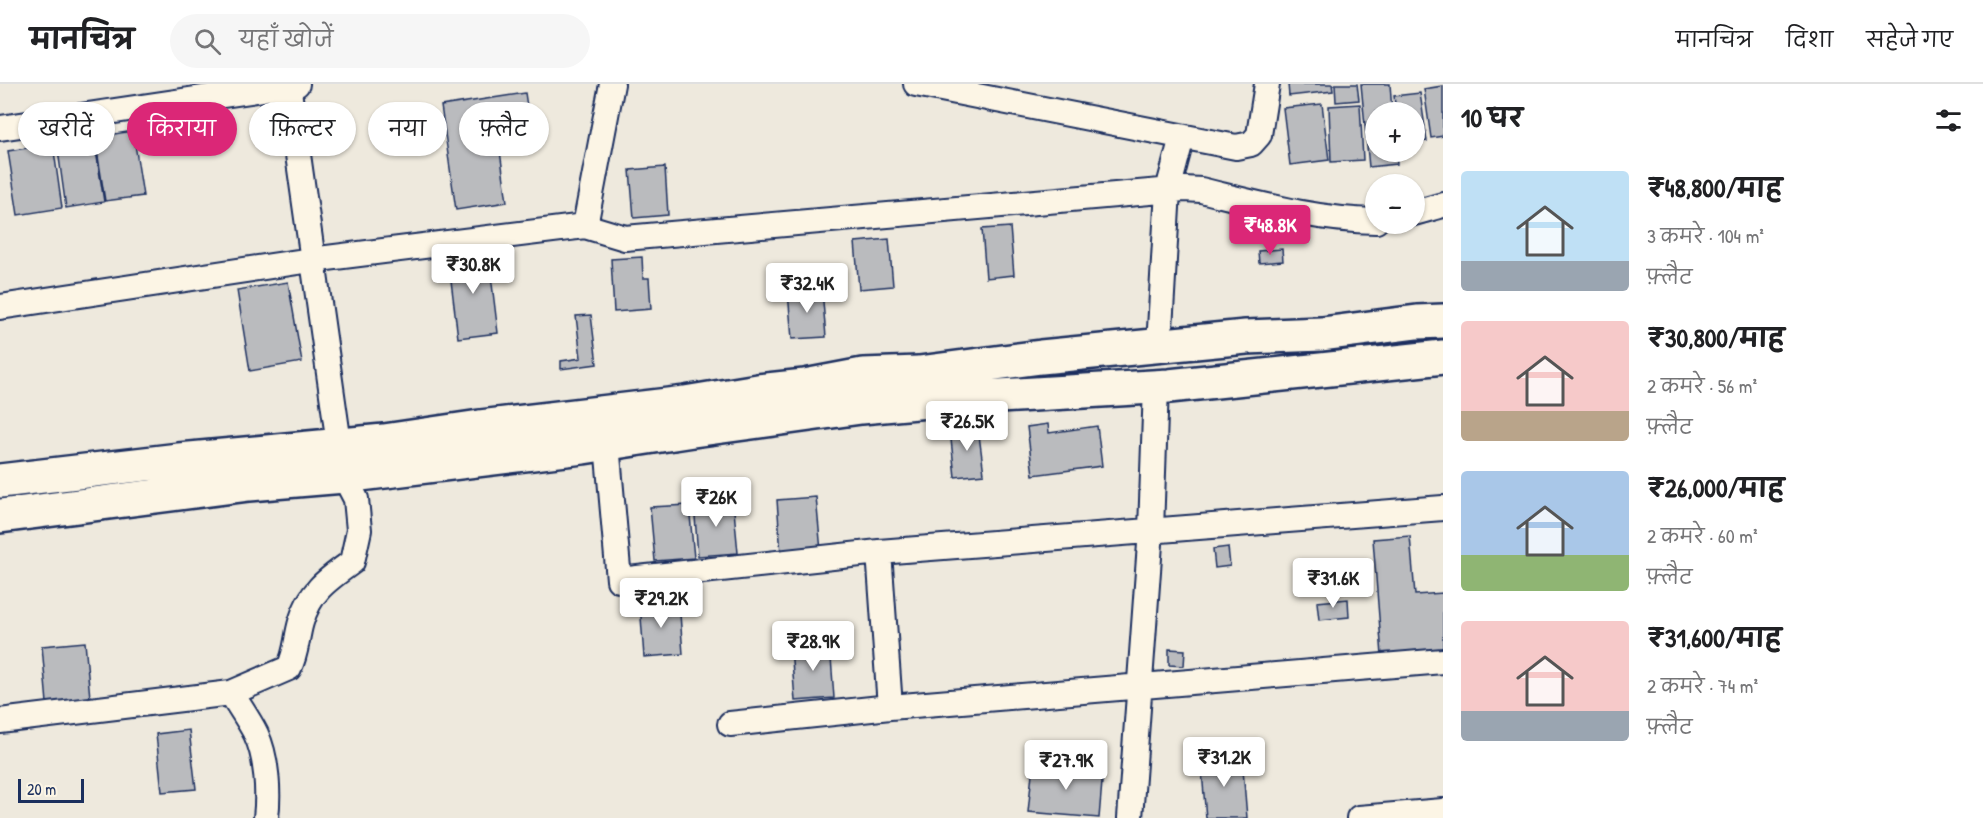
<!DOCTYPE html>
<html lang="hi">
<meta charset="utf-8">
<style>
body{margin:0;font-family:"Patrick Hand","Playpen Sans Deva",sans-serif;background:#f6f6f6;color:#202124;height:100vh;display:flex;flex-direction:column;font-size:22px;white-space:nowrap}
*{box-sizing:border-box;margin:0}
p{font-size:20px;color:#757577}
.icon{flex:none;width:33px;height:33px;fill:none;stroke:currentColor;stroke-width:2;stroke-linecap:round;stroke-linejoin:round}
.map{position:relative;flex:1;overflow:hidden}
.details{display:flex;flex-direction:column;background:#fff;width:540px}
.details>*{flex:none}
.guide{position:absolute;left:18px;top:18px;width:570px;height:54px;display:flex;gap:12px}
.buttons{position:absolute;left:1365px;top:18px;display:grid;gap:12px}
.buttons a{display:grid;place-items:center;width:60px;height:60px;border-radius:50%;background:#fff;box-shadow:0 2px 4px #0004;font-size:30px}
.scale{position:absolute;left:18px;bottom:15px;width:66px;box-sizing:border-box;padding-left:6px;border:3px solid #1b2f5e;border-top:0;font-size:16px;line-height:21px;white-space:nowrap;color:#1b2f5e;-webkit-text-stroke:4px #fcf5e5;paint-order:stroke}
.price{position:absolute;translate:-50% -51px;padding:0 14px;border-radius:6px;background:#fff;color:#222;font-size:20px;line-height:39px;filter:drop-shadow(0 2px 3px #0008)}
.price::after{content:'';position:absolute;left:50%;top:36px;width:18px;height:14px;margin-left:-9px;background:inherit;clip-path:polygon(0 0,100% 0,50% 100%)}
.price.on{background:#db2777;color:#fff}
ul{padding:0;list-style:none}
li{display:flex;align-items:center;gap:18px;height:150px;padding:0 18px}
li span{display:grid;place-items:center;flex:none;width:168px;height:120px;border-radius:6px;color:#555}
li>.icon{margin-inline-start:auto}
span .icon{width:72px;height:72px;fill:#fffc;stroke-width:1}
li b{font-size:26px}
h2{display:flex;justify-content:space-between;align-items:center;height:72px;padding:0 18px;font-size:26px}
.tag{padding:0 21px;border-radius:27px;background:#fff;box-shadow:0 2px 4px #0004;font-size:21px;line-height:54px}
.tag.on{background:#db2777;color:#fff}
header{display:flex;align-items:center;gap:36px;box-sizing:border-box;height:84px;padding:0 30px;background:#fff;border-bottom:2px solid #e0e0e0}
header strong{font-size:28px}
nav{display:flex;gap:33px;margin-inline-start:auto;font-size:21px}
.search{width:420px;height:54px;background:#f6f6f6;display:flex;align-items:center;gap:15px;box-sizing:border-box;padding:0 21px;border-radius:33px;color:#757577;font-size:22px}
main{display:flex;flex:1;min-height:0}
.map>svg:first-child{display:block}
</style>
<header>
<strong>मानचित्र</strong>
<div class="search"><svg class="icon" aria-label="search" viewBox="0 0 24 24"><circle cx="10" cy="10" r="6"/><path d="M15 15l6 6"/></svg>यहाँ खोजें</div>
<nav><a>मानचित्र</a><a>दिशा</a><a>सहेजे गए</a></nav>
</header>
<main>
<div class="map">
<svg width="1443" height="734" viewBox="0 0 1443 734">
<rect width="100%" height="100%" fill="#eee9dd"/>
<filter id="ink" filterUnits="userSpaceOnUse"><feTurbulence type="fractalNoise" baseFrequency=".0167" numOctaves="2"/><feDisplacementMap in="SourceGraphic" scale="12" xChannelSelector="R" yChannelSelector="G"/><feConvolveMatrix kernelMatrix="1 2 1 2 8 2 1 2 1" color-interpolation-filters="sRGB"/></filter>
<g filter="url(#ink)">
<!-- building -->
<path fill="#babbbe" stroke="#1b2f5e" stroke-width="1.5" d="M 1288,0 L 1332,0 L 1333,7 L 1289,12 Z
M 1335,0 L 1357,0 L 1359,16 L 1336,18 Z
M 1361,0 L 1390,0 L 1392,28 L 1376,28 L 1376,68 L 1396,68 L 1397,80 L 1369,83 Z
M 1443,2 L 1443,52 L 1431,54 L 1424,5 Z
M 525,9 L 530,42 L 509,47 L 500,67 L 507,118 L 456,126 L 441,22 Z
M 1420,9 L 1427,57 L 1414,59 L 1414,28 L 1396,28 L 1394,12 Z
M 1322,20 L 1329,76 L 1290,81 L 1283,24 Z
M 1360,20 L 1363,76 L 1331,78 L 1329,22 Z
M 133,47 L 143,112 L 105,117 L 95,53 Z
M 94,54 L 104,118 L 66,124 L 57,59 Z
M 53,60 L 62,124 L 18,131 L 8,67 Z
M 665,83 L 668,131 L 634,134 L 630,86 Z
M 1010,143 L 1014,191 L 986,194 L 982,145 Z
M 889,155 L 893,202 L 859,205 L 855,158 Z
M 1282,165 L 1283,177 L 1259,179 L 1258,167 Z
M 488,167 L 498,249 L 458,254 L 448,172 Z
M 642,173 L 643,194 L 649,194 L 651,225 L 614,228 L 611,175 Z
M 288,198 L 302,278 L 250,287 L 237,206 Z
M 822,206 L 826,253 L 792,255 L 788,208 Z
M 591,231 L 597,280 L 561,285 L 561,277 L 581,274 L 576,232 Z
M 1048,340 L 1049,349 L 1097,342 L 1102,382 L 1033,391 L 1027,343 Z
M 978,343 L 984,390 L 955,393 L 950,346 Z
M 816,413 L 821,467 L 781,470 L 777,416 Z
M 733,416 L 738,469 L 698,472 L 694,419 Z
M 689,421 L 694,474 L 655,477 L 650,423 Z
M 1410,452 L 1415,511 L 1443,509 L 1443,567 L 1382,572 L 1373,455 Z
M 1228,463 L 1230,482 L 1215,484 L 1213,465 Z
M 1348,515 L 1349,533 L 1319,536 L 1317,518 Z
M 679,517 L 683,570 L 644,573 L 640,520 Z
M 85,558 L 90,614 L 47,619 L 42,562 Z
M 830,560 L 834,614 L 795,617 L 791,563 Z
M 1169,565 L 1185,566 L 1184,582 L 1169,581 Z
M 189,646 L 196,705 L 162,708 L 156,650 Z
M 1242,673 L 1247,734 L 1206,734 L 1201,676 Z
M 1033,680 L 1103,686 L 1099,734 L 1028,728 Z"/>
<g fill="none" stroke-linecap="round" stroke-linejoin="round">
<defs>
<path id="street" d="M 288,0 L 339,360
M 916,0 L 1236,63 L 1251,60 L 1259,51 L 1267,0
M 0,44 L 297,0
M 1414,129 L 1443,121
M 585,142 L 612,0
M 0,223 L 311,176 L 585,142 L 625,154 L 1184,105 L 1201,106 C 1259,120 1316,136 1376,137
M 1159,262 L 1168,106 L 1182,53
M 607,360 L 619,496 L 879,468 L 1443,424
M 879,468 L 890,623
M 231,609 C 239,622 249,636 256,650 C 267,674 269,708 266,734
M 0,637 L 231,609 L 289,584 C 297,568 296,555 301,538 C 310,507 327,496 352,478 L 359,446 L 356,415 L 344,392
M 730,640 L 890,623 L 1443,577
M 1130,734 L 1151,446 L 1156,302
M 1359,734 L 1443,727"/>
<path id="secondary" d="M 0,397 L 179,376 L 384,357 L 480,343 L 685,319 L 758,307 L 805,302 L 863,291 L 919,289 L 1041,273 L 1246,253 L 1322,250 L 1417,238 L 1443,237
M 0,432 L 249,400 L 344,392 L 583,363 L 693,346 L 861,323 L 950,315 L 1169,302 L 1443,273"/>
</defs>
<!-- street casing -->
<use href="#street" stroke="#1b2f5e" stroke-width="28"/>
<!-- secondary casing -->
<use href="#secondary" stroke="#1b2f5e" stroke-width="38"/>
<!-- street -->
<use href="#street" stroke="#fcf5e5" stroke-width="24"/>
<!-- secondary -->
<use href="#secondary" stroke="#fcf5e5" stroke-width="33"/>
</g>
</g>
</svg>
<div class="buttons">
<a>+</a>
<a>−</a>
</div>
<div class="scale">20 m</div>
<b class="price on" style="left:1270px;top:172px">₹48.8K</b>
<b class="price" style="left:473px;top:211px">₹30.8K</b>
<b class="price" style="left:807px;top:230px">₹32.4K</b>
<b class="price" style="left:967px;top:368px">₹26.5K</b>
<b class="price" style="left:716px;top:444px">₹26K</b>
<b class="price" style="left:1333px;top:525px">₹31.6K</b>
<b class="price" style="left:661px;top:545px">₹29.2K</b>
<b class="price" style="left:813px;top:588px">₹28.9K</b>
<b class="price" style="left:1224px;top:704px">₹31.2K</b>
<b class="price" style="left:1066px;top:707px">₹27.9K</b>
<div class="guide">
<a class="tag">खरीदें</a>
<a class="tag on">किराया</a>
<a class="tag">फ़िल्टर</a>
<a class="tag">नया</a>
<a class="tag">फ़्लैट</a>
</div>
</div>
<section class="details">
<h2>10 घर<svg class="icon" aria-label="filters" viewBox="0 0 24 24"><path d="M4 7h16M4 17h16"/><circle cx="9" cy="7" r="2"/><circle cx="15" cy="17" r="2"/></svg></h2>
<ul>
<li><span style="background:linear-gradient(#bfe0f5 75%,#9aa5b1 0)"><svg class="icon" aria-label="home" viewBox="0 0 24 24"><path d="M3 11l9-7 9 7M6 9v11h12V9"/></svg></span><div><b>₹48,800/माह</b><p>3 कमरे · 104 m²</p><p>फ़्लैट</p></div></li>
<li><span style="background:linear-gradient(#f6c9c9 75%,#b9a48a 0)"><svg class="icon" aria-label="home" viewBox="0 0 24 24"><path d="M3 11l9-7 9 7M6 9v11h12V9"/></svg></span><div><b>₹30,800/माह</b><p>2 कमरे · 56 m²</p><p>फ़्लैट</p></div></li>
<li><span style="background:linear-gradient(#a9c7e8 70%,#8fb573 0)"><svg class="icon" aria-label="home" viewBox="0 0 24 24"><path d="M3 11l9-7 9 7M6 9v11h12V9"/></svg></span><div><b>₹26,000/माह</b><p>2 कमरे · 60 m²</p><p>फ़्लैट</p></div></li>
<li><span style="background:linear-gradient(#f6c9c9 75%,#9aa5b1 0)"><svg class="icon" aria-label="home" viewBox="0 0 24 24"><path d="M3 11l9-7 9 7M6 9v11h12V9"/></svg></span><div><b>₹31,600/माह</b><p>2 कमरे · 74 m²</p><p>फ़्लैट</p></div></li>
</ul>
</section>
</main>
